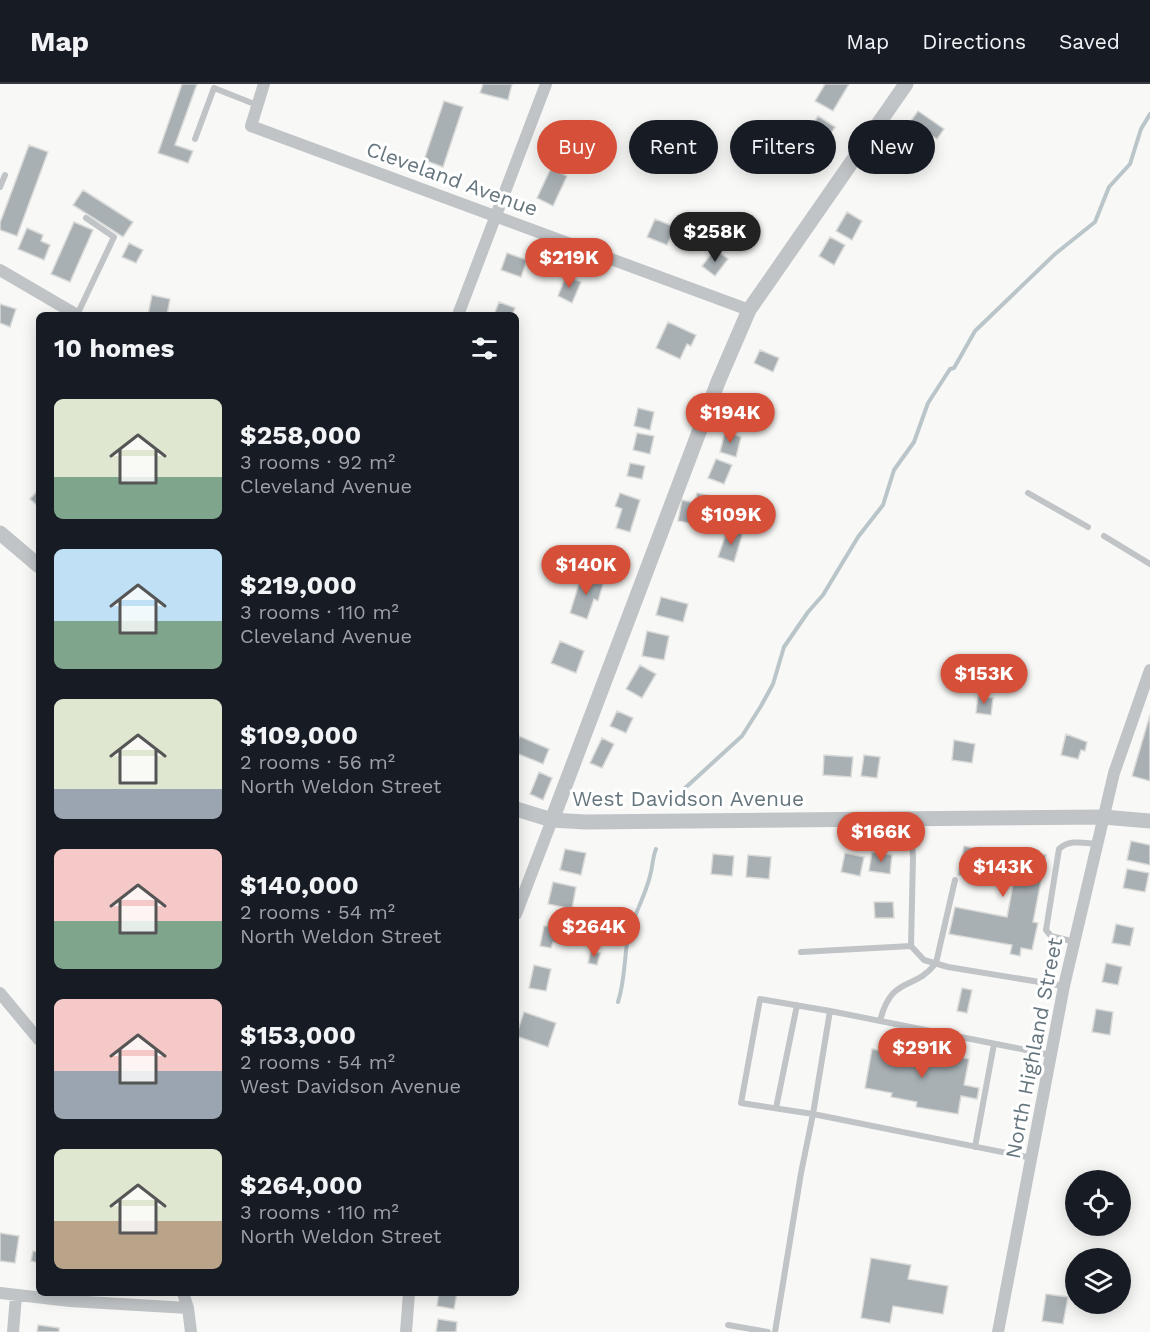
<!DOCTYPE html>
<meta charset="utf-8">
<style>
body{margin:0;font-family:"Work Sans",sans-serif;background:#242831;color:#f1f3f6;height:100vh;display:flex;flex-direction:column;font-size:22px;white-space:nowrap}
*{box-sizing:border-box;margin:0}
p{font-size:20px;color:#9ea1a6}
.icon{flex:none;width:33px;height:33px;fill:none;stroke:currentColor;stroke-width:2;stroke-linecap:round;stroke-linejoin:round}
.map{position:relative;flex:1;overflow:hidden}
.side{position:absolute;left:36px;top:228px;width:483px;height:984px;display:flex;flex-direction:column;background:#171b24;border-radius:9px;box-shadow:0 3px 15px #0003}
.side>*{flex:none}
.hud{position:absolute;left:537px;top:36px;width:522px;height:54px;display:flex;gap:12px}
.fabs{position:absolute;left:1065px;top:1086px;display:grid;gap:12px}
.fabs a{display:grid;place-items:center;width:66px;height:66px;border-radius:50%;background:#171b24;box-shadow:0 3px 15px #0003;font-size:30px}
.price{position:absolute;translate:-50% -51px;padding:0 14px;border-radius:21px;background:#d54f39;color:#fff;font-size:20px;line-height:39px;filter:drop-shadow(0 2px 3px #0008)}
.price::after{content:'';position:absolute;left:50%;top:36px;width:18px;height:14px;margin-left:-9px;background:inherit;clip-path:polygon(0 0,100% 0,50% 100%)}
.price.selected{background:#222;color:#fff}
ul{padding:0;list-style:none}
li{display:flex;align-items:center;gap:18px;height:150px;padding:0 18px}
li span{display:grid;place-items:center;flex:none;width:168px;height:120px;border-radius:9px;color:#555}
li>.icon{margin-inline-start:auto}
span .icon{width:72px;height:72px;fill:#fffc;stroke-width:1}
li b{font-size:26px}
h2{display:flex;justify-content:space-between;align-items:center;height:72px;padding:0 18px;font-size:26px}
.tag{padding:0 21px;border-radius:27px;background:#171b24;box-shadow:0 3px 15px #0003;font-size:21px;line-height:54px}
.tag.selected{background:#d54f39;color:#fff}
header{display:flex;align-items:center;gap:36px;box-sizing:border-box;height:84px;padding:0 30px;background:#171b24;border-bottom:2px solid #363941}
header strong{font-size:28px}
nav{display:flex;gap:33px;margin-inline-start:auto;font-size:21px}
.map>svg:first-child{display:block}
</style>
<header>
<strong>Map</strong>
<nav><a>Map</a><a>Directions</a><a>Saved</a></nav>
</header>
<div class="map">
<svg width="1150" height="1248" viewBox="0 0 1150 1248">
<rect width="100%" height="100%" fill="#f8f8f6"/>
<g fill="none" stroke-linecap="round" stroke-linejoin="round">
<!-- stream -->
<path stroke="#bac5c9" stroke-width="4" d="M 684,705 L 742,652 L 761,622 L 773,600 L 784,563 L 808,528 L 823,511 L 858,453 L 883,421 L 894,386 L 914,358 L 928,319 L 950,285 L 954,284 L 975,247 L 1055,170 L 1095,138 L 1109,103 L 1130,80 L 1141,45 L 1150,30
M 618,918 C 625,897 624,875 628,853 C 633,832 645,813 650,792 C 653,782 652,775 656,765"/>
</g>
<!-- building -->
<path fill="#a8b0b4" stroke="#dadad8" stroke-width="1.5" d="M 182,0 L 197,0 L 175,61 L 193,67 L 188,79 L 158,69 Z
M 483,0 L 512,0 L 508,16 L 480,9 Z
M 825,0 L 849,0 L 833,27 L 815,17 Z
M 444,17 L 463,23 L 443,83 L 424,76 Z
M 918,27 L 944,45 L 937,55 L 922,45 L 920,49 L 908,41 Z
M 818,32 L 835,43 L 818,69 L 801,58 Z
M 29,61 L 48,68 L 17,152 L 0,146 L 0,139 Z
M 551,84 L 567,92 L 553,122 L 537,114 Z
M 83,106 L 133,138 L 123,153 L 73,121 Z
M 847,128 L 862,137 L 852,156 L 836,147 Z
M 737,132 L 751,141 L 746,149 L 749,151 L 743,160 L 725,148 Z
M 655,135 L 675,143 L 667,161 L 647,153 Z
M 74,138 L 93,146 L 70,198 L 51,190 Z
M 27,144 L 43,151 L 41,157 L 50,161 L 44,176 L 18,165 Z
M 830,153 L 845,161 L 834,181 L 819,172 Z
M 129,159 L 143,166 L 136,179 L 122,173 Z
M 715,165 L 728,175 L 715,192 L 702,182 Z
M 507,169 L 527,176 L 521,193 L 501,186 Z
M 566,192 L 581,198 L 572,219 L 558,212 Z
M 152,211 L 170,215 L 167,231 L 148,231 Z
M 499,218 L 515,224 L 512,231 L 494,231 Z
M 0,220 L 16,225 L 10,243 L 0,239 Z
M 668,238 L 696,251 L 691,262 L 687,260 L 680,275 L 656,264 Z
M 760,266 L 779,274 L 773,288 L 754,279 Z
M 638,324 L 654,328 L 650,346 L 634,342 Z
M 725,348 L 741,353 L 736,373 L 720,368 Z
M 637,349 L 654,352 L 650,370 L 633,366 Z
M 716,375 L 732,381 L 724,400 L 708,394 Z
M 630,379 L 645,382 L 642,395 L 627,392 Z
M 39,405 L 39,423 L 30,415 Z
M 620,409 L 640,416 L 630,448 L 616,444 L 622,425 L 615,422 Z
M 697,409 L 711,412 L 704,442 L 678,437 L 682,416 L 695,419 Z
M 736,445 L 743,448 L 734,478 L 718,473 L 726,450 L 733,452 Z
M 582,490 L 604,497 L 598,517 L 594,515 L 587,535 L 570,529 Z
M 661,513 L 688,520 L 683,538 L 656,531 Z
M 647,547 L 669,552 L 664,576 L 642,572 Z
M 560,557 L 584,567 L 576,589 L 551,579 Z
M 640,581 L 656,590 L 642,614 L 626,605 Z
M 978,612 L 993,614 L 991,631 L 976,629 Z
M 617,627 L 633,634 L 626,649 L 610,642 Z
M 1150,631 L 1150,697 L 1132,692 Z
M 1066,650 L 1087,658 L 1085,667 L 1081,666 L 1078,675 L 1061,671 Z
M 519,652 L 549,665 L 543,680 L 516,669 Z
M 602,654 L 614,660 L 602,684 L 590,679 Z
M 954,656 L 975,660 L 972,679 L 952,676 Z
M 824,671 L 853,673 L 851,693 L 823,691 Z
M 864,671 L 880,673 L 877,694 L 861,692 Z
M 539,688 L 552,694 L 543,716 L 530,710 Z
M 1131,757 L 1150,761 L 1150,781 L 1127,776 Z
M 964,762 L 1018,773 L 1020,766 L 1046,771 L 1033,838 L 1038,839 L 1032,866 L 1021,864 L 1020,872 L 1010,870 L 1012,861 L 949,850 L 955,823 L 1007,833 L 1013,801 L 958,791 Z
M 565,765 L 586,769 L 581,791 L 560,786 Z
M 872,768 L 892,771 L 890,790 L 869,787 Z
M 845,769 L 864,773 L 860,792 L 841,788 Z
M 713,770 L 734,772 L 732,792 L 711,790 Z
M 748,771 L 771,773 L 769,795 L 746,793 Z
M 1127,785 L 1149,789 L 1145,808 L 1123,804 Z
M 553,798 L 576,803 L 572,825 L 548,820 Z
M 874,818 L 893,818 L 894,834 L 875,834 Z
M 549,836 L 571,841 L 567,861 L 553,858 L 551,864 L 540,862 L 544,842 L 547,842 Z
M 1116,840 L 1134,844 L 1130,862 L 1112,859 Z
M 591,867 L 600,869 L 597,881 L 588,879 Z
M 1106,879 L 1122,883 L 1118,901 L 1102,898 Z
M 534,881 L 551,885 L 546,907 L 529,904 Z
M 962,904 L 972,906 L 967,929 L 957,927 Z
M 1096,925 L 1113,928 L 1110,951 L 1092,948 Z
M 524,928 L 556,939 L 548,963 L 516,952 Z
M 923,957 L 932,959 L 930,968 L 969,975 L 964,1001 L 979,1004 L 977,1015 L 961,1012 L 958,1030 L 916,1023 L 917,1018 L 891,1013 L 892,1009 L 865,1004 L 872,965 L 920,974 Z
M 0,1149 L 19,1152 L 15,1179 L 0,1177 Z
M 33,1167 L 39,1168 L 39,1179 L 31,1177 Z
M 871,1174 L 911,1181 L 908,1195 L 948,1202 L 943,1230 L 893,1222 L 890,1239 L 861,1234 Z
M 439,1209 L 457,1209 L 454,1225 L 437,1222 Z
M 1046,1210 L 1068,1213 L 1063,1240 L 1042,1237 Z
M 438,1235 L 457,1238 L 456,1248 L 436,1248 Z
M 38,1241 L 59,1244 L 59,1248 L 37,1248 Z"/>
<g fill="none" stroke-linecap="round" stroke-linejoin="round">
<!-- service -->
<path stroke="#c0c4c7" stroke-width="6" d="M 195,55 L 214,4 L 257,21
M 0,103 L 5,91
M 77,231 L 114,153 L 86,134
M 1028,409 L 1088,443
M 1104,452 L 1150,480
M 910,735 L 913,773 L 911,862 L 924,876 L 948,883 L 1064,902
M 1075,858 L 1051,852 L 1046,846 L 1059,765 C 1070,755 1083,759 1097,760
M 801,868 L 911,862
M 880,937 C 892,890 914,908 936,879 L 955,796
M 776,1024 L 797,921
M 975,1063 L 994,960
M 1032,1074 L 813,1030 L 830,927 L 1051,971
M 728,1241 L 768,1248
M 775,1248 L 801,1089 L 813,1030 L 741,1019 L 760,915 L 830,927"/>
<!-- minor -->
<path stroke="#c0c4c7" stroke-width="12" d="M 264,0 L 251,42 L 749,226
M 0,186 L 77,231
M 458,231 L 546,0
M 516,830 L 552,736
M 0,909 L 39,956
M 0,1209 L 70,1217 L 188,1224
M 183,1209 L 188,1224 L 191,1248
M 13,1248 L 16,1212
M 406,1248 L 409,1209
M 998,1248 L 1064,902 L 1114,689 L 1150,586"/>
<!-- tertiary -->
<path stroke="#c0c4c7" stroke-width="15" d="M 0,449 L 39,482
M 516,725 L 552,736 L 585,738 L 1103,733 L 1150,737
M 552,736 L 718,298 L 749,226 L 906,0"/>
</g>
<g text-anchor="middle" stroke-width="6" stroke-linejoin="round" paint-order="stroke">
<!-- street labels -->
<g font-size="21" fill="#66767e" stroke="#fff">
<text transform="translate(452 95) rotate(20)" y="7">Cleveland Avenue</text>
<text x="688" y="722">West Davidson Avenue</text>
<text transform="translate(1034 964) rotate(-79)" y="7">North Highland Street</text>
</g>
</g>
</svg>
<div class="fabs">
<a><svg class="icon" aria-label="locate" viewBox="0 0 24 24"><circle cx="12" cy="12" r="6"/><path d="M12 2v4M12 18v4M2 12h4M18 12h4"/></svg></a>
<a><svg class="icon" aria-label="layers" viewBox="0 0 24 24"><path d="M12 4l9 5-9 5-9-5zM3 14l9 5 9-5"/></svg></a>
</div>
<b class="price selected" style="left:715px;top:179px">$258K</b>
<b class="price" style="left:569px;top:205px">$219K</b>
<b class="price" style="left:730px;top:360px">$194K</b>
<b class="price" style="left:731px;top:462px">$109K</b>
<b class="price" style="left:586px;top:512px">$140K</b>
<b class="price" style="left:984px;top:621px">$153K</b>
<b class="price" style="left:881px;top:779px">$166K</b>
<b class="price" style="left:1003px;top:814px">$143K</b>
<b class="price" style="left:594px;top:874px">$264K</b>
<b class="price" style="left:922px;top:995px">$291K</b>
<div class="hud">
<a class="tag selected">Buy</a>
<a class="tag">Rent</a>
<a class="tag">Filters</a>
<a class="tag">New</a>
</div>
<section class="side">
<h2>10 homes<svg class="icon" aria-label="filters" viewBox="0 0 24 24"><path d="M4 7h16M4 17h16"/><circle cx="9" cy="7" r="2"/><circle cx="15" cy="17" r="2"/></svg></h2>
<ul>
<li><span style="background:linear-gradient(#dfe7d0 65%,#7fa58c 0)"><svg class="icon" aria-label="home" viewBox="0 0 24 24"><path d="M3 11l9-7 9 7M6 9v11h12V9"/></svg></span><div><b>$258,000</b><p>3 rooms · 92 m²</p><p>Cleveland Avenue</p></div></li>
<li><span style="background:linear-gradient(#bfe0f5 60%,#7fa58c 0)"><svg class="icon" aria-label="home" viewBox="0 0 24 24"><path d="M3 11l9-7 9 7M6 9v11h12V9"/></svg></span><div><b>$219,000</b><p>3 rooms · 110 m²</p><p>Cleveland Avenue</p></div></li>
<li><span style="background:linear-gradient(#dfe7d0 75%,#9aa5b1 0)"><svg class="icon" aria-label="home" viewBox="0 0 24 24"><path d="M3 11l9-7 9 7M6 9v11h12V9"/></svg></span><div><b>$109,000</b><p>2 rooms · 56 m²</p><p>North Weldon Street</p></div></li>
<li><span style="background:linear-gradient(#f6c9c9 60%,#7fa58c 0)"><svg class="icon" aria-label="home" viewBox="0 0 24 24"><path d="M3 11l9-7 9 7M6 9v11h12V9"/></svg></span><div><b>$140,000</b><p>2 rooms · 54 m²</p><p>North Weldon Street</p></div></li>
<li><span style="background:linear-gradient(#f6c9c9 60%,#9aa5b1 0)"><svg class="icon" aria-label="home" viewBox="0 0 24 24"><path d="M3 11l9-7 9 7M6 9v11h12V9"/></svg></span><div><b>$153,000</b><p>2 rooms · 54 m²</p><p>West Davidson Avenue</p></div></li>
<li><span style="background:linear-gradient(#dfe7d0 60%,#b9a48a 0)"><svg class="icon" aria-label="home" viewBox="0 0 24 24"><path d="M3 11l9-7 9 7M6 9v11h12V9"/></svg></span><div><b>$264,000</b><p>3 rooms · 110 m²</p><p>North Weldon Street</p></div></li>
</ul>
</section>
</div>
